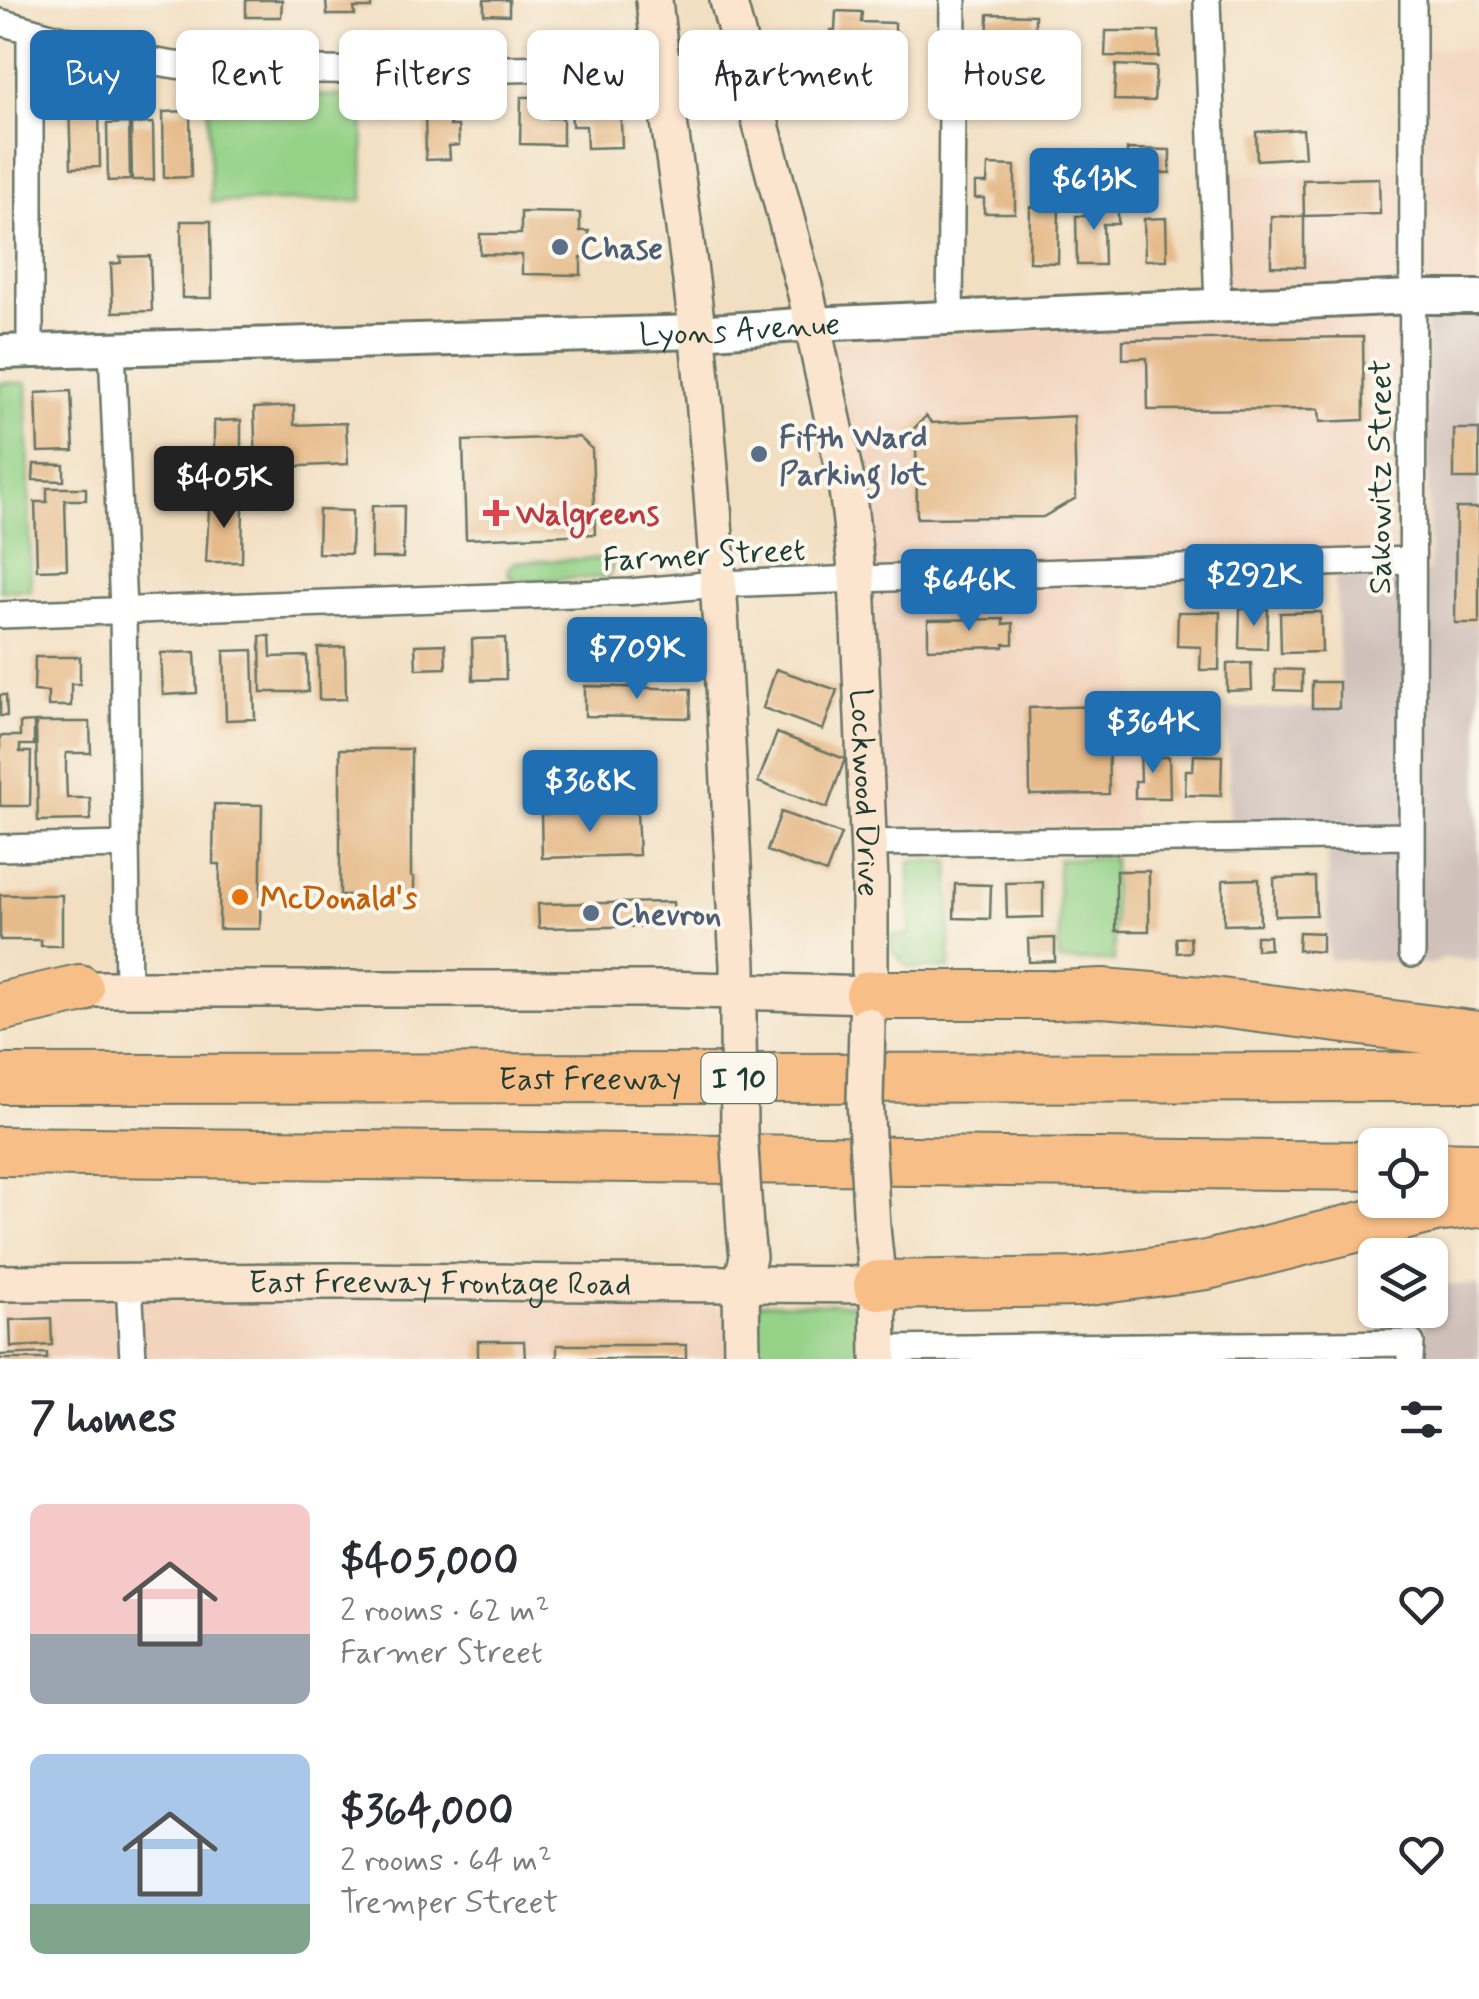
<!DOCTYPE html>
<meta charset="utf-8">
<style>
body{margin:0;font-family:Mynerve,sans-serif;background:#f7f7f7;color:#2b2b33;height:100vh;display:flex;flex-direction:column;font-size:38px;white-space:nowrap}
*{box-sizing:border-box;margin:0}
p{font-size:32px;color:#7c7c81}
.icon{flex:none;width:55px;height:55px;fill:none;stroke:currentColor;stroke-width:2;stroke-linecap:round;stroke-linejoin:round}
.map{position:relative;height:1359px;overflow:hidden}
.side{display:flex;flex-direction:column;background:#fff;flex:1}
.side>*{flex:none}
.hud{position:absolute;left:30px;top:30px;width:1420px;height:90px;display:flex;gap:20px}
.controls{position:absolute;left:1358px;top:1128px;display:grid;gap:20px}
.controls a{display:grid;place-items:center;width:90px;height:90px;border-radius:15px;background:#fff;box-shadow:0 2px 8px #0004;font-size:50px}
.price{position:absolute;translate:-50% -85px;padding:0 22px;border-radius:10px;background:#1f6fb2;color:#fff;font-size:32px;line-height:65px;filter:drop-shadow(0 2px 5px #0008)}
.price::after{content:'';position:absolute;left:50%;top:60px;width:30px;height:22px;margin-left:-15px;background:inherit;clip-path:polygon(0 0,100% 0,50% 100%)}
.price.active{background:#222;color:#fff}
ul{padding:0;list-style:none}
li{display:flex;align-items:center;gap:30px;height:250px;padding:0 30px}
li span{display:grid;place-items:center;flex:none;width:280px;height:200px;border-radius:15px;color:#555}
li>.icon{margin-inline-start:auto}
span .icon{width:120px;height:120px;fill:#fffc;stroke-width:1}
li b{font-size:42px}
h2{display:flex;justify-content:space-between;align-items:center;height:120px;padding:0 30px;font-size:42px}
.pill{padding:0 35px;border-radius:15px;background:#fff;box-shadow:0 2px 8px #0004;font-size:35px;line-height:90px}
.pill.active{background:#1f6fb2;color:#fff}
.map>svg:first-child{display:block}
</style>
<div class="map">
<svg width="1479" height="1359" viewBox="0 0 1479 1359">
<rect width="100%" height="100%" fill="#fbf7ec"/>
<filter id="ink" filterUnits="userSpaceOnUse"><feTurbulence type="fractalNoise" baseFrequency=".01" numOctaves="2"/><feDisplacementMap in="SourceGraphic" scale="20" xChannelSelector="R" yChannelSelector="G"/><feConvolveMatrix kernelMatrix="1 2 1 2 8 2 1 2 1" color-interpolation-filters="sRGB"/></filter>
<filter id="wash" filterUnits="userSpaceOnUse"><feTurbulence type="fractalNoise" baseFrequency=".0048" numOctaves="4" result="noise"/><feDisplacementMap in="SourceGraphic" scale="40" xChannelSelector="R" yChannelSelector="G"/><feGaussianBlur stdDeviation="2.25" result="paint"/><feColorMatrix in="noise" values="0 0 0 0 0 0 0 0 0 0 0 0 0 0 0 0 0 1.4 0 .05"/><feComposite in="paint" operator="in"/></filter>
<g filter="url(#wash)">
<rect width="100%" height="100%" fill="#f2dfc2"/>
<!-- built -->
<path fill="#f2d4be" d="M 1425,49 L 1479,49 L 1479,310 L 1429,437 L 1430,573 L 1132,585 L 1134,827 L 877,830 L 828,342 L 1229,317 L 1223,177 L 1424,167 Z
M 0,1298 L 694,1298 L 718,1308 L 728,1317 L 734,1359 L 0,1359 Z"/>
<!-- industrial -->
<path fill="#cfc0ba" d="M 1427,310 L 1479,310 L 1479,960 L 1442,958 L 1434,964 L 1328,959 L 1328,825 L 1230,824 L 1227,709 L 1342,709 L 1335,577 L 1430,572 Z
M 1430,1285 L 1479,1285 L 1479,1359 L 1424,1359 L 1424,1310 L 1430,1310 Z"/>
<!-- green -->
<path fill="#95d288" stroke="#5a885e" stroke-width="2.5" d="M 364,95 L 363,200 L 211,202 L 208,97 Z
M 0,383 L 27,383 L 31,590 L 0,591 Z
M 608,558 L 613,565 L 608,577 L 518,581 L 509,577 L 508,568 L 515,562 Z
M 1113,858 L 1114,961 L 1059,961 L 1058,859 Z
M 910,861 L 950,861 L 950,968 L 909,968 L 891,950 L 891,935 L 910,935 Z
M 761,1303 L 856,1304 L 859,1359 L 756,1359 L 758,1304 Z"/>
<g id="blocks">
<!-- building -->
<path fill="#e6bb8b" d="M 246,0 L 282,0 L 281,17 L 246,17 Z
M 326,0 L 371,0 L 371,8 L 354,8 L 355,15 L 327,15 Z
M 484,0 L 509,0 L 509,15 L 484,14 Z
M 836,11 L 862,12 L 861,22 L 895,23 L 895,56 L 830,55 L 831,30 L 835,30 Z
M 988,14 L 1035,15 L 1035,45 L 1027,45 L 1027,57 L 1008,56 L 1007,75 L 1053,76 L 1052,101 L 985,99 L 986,80 L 975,80 L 976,57 L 987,57 Z
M 1106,31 L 1159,31 L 1159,57 L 1105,56 Z
M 1116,65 L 1156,67 L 1154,101 L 1114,100 Z
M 891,71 L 891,103 L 841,103 L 841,72 Z
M 521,97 L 540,97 L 539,118 L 563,118 L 563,145 L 520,144 Z
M 620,97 L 622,147 L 587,148 L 586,126 L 572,126 L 571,98 Z
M 69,104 L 99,104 L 100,167 L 71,168 Z
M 450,108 L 450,126 L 458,126 L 459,145 L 449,146 L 450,159 L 426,160 L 425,109 Z
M 190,111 L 191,177 L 164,178 L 163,112 Z
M 129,123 L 130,180 L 108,181 L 107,124 Z
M 153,123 L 154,180 L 132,180 L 131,124 Z
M 1303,129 L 1305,157 L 1257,160 L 1256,132 Z
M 1127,149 L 1170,150 L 1170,173 L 1127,172 Z
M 988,165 L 1015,166 L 1015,213 L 984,213 L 984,198 L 975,198 L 975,183 L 987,183 Z
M 1379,178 L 1380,214 L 1304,216 L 1303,180 Z
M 1118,202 L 1118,224 L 1103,224 L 1104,265 L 1077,265 L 1076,216 L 1094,216 L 1093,203 Z
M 1030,207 L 1059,207 L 1058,263 L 1029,262 Z
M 521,212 L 580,213 L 580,231 L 589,231 L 589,257 L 581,257 L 581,275 L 522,274 L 522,255 L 480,254 L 480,234 L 521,234 Z
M 1271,216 L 1304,217 L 1304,267 L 1271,266 Z
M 1166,218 L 1167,260 L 1145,260 L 1144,219 Z
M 181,221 L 211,221 L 212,298 L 182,298 Z
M 150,256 L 152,311 L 113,312 L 111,264 L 121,263 L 120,257 Z
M 1363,337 L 1364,420 L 1320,422 L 1319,409 L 1148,410 L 1147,358 L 1123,359 L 1123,340 Z
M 71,391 L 74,451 L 38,452 L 36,393 Z
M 294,406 L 294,425 L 346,423 L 348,464 L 256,468 L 254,408 Z
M 926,416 L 932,423 L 1074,416 L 1076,498 L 1043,517 L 917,518 L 916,440 L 909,434 Z
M 241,420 L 241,468 L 214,468 L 214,421 Z
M 1454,429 L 1479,429 L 1479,479 L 1454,479 Z
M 579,437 L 592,449 L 595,534 L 466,539 L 463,441 Z
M 34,464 L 64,465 L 64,481 L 33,480 Z
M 47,488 L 86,488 L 86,500 L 65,500 L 67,569 L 37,570 L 35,502 L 47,502 Z
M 210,492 L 226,493 L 226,507 L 243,507 L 242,562 L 206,562 Z
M 372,506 L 404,506 L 403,558 L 371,558 Z
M 1456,508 L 1479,508 L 1479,623 L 1455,623 Z
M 319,510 L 352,511 L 351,554 L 318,553 Z
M 1240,609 L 1268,609 L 1267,649 L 1239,648 Z
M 1178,612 L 1220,612 L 1219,670 L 1200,670 L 1201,647 L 1177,646 Z
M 1321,612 L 1322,652 L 1281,653 L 1280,613 Z
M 1003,619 L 1003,624 L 1013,623 L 1013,644 L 1004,644 L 1004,647 L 928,649 L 928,620 Z
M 260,636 L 270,636 L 271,657 L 307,656 L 308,692 L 261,692 Z
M 505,638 L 506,679 L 473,680 L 472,639 Z
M 445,644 L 446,668 L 416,669 L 415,645 Z
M 345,647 L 346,699 L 319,700 L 318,648 Z
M 253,650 L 255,719 L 226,720 L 224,651 Z
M 195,652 L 197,693 L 163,695 L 161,653 Z
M 35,657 L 80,657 L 80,684 L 71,684 L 71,706 L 48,706 L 48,692 L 34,691 Z
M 1251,663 L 1252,690 L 1227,691 L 1227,664 Z
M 776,669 L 837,690 L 823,730 L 763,708 Z
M 1275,669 L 1302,670 L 1302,691 L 1275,690 Z
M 1312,682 L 1339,682 L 1339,708 L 1312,708 Z
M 585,686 L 691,689 L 690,718 L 585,716 Z
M 0,695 L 6,695 L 7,716 L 0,716 Z
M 1108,706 L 1109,794 L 1030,795 L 1029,708 Z
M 1170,713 L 1183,713 L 1183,738 L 1170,738 Z
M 34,722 L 34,745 L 20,745 L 20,752 L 31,752 L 30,806 L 0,806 L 0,736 L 20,736 L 20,723 Z
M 36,722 L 90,722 L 91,753 L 66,753 L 66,771 L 67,798 L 90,798 L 91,820 L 38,821 Z
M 777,733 L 845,759 L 827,808 L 758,782 Z
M 1140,748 L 1152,748 L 1152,757 L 1169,757 L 1170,798 L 1135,798 L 1135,781 L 1141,781 Z
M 340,749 L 411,749 L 411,876 L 414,877 L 414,895 L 340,895 Z
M 1194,755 L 1222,756 L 1221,796 L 1185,795 L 1186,770 L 1193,770 Z
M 214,804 L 262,805 L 260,929 L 219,929 L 220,864 L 213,864 Z
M 637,812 L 639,855 L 542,858 L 541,814 Z
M 781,812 L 841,834 L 826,873 L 767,851 Z
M 1116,871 L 1149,871 L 1149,931 L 1116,931 Z
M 1315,877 L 1316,915 L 1275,916 L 1274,878 Z
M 1259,879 L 1260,924 L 1224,925 L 1223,880 Z
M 1043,882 L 1043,917 L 1007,918 L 1006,883 Z
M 955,884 L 991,885 L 990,919 L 954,918 Z
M 0,895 L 62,895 L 62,946 L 41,946 L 41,940 L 0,940 Z
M 673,902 L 674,926 L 539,928 L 538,904 Z
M 1299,932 L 1322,933 L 1322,952 L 1298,950 Z
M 1256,936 L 1269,936 L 1270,949 L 1256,950 Z
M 1190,937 L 1191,952 L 1177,953 L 1176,938 Z
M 1055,938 L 1055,961 L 1029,962 L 1028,939 Z
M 51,1318 L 52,1345 L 11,1347 L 10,1320 Z
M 478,1341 L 524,1341 L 525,1359 L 478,1359 Z
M 557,1345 L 686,1345 L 686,1359 L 557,1359 Z
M 47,1353 L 47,1359 L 0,1359 L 0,1355 Z"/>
</g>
</g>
<g filter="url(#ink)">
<use href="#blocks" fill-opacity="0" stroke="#697666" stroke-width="2.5"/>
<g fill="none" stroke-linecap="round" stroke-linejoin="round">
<defs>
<path id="minor" d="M 1207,0 L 1218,306
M 0,22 L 132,58 L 175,65 L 220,69 L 415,71 L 746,64
M 30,30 L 30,351
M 950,318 L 953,0
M 112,348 L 123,610 L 128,988
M 0,615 L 629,592 L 717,584 L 1412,560
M 868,843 L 1412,836
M 0,848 L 125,845
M 1412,954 L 1413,0
M 129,1281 L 133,1359
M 879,1349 L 1411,1343 L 1410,1359"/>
<g id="tertiary">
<path id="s1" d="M 0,352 L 697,332 L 813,324 L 1412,297 L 1479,297"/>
</g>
<g id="secondary">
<path d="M 654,0 C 665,110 685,220 697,330 C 720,541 727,754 738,965 L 738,1026"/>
<path id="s2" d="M 728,0 L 806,294 L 845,475 L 850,513 L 857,579 L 870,881 L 870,995 L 867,1019"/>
<path d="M 56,989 L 664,989 L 870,995"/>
<path d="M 872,1228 L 878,1285 L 879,1359"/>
<path id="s3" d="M 0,1283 L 341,1281 L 878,1285"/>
<path d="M 742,1359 L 741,1285 L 748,1257 L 745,1229"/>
</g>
<g id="motorway">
<path d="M 870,995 L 1055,995 L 1103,993 L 1213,1002 L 1479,1036"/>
<path d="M 0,1007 L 79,989"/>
<path id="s4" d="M 0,1079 L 1479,1077"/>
<path d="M 0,1151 L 1375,1166"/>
<path d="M 1430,1166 L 1479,1167"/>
<path d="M 878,1285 L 1081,1282 L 1207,1265 L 1435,1208 L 1479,1203"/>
</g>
</defs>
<!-- minor casing -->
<use href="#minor" stroke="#697666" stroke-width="30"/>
<!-- tertiary casing -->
<use href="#tertiary" stroke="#697666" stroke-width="38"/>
<!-- secondary casing -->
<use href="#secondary" stroke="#697666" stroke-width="40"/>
<!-- motorway casing -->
<use href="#motorway" stroke="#697666" stroke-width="52"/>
<!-- minor -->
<use href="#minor" stroke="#fff" stroke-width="25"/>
<!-- tertiary -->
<use href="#tertiary" stroke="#fff" stroke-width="32"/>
<!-- secondary -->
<use href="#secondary" stroke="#fce5cf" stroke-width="35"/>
<!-- motorway -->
<use href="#motorway" stroke="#f7be87" stroke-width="48"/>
<defs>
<path id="secondary-bridge" d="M 867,1025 L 865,1100 L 872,1228
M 738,1026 L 739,1131 L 745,1229"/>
</defs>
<!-- secondary-bridge casing -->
<use href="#secondary-bridge" stroke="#697666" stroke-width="40" stroke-linecap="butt"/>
<!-- secondary-bridge -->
<use href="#secondary-bridge" stroke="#fce5cf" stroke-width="35"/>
</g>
</g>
<!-- markers -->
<g fill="#5c6f8a" stroke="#fbf7ec" stroke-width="4">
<circle cx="560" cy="247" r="10"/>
<circle cx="759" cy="454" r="10"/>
<circle cx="591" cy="913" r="10"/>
</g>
<path fill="#e0444e" stroke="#fbf7ec" stroke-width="4" d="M491 498h10v10h10v10h-10v10h-10v-10h-10v-10h10z"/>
<circle fill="#e8710a" stroke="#fbf7ec" stroke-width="4" cx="240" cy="897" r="10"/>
<g text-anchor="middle" stroke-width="8" stroke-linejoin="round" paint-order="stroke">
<!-- shield labels -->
<rect fill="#fbf7ec" stroke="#61756b" stroke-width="2.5" x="701.5" y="1053" width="75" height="50" rx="8"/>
<g font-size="30" font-weight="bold" fill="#1f3d34">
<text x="739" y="1088">I 10</text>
</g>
<!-- service labels -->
<g font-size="32" font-weight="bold" fill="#4e5e75" stroke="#fbf7ec" text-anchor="start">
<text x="580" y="258">Chase</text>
<text x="779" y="447">Fifth Ward<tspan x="779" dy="37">Parking lot</tspan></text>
<text x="611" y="924">Chevron</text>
</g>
<!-- street labels -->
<g font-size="32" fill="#1f3d34" stroke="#fbf7ec">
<text dy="11" stroke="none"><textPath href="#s1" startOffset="740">Lyons Avenue</textPath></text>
<text transform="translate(1379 477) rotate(-90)" y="11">Sakowitz Street</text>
<text transform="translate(704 554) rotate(-3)" y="11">Farmer Street</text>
<text dy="11" stroke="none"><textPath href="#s2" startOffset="808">Lockwood Drive</textPath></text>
<text dy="11" stroke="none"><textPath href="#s4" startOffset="590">East Freeway</textPath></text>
<text dy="11" stroke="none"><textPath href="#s3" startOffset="440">East Freeway Frontage Road</textPath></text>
</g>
<!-- health labels -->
<g font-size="32" font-weight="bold" fill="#be3a42" stroke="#fbf7ec" text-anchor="start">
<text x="516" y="524">Walgreens</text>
</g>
<!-- food labels -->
<g font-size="32" font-weight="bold" fill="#c56008" stroke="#fbf7ec" text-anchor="start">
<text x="260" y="908">McDonald's</text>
</g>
</g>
</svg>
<div class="controls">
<a><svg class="icon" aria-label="locate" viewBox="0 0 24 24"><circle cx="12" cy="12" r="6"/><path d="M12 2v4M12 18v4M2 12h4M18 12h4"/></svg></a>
<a><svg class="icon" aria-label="layers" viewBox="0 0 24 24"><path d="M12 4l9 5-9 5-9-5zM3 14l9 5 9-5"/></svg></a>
</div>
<b class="price" style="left:1094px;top:233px">$613K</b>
<b class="price active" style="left:224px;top:531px">$405K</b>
<b class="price" style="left:1254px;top:629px">$292K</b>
<b class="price" style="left:969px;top:634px">$646K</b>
<b class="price" style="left:637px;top:702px">$709K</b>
<b class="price" style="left:1153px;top:776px">$364K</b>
<b class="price" style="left:590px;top:835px">$368K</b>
<div class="hud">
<a class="pill active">Buy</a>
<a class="pill">Rent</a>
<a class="pill">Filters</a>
<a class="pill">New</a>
<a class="pill">Apartment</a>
<a class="pill">House</a>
</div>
</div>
<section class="side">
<h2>7 homes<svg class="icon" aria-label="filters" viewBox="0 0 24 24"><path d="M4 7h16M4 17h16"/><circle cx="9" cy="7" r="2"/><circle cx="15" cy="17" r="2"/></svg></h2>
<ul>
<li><span style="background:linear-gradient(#f6c9c9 65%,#9aa5b1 0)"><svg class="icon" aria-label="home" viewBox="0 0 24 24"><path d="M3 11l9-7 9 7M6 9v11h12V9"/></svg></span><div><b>$405,000</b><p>2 rooms · 62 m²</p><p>Farmer Street</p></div><svg class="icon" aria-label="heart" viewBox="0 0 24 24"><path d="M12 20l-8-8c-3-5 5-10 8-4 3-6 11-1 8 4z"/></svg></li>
<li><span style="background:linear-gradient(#a9c7e8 75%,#7fa58c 0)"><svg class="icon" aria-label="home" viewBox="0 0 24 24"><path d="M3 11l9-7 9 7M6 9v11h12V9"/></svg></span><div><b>$364,000</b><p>2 rooms · 64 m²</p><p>Tremper Street</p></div><svg class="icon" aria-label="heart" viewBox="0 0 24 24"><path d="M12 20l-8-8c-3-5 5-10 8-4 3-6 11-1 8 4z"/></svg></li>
</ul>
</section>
